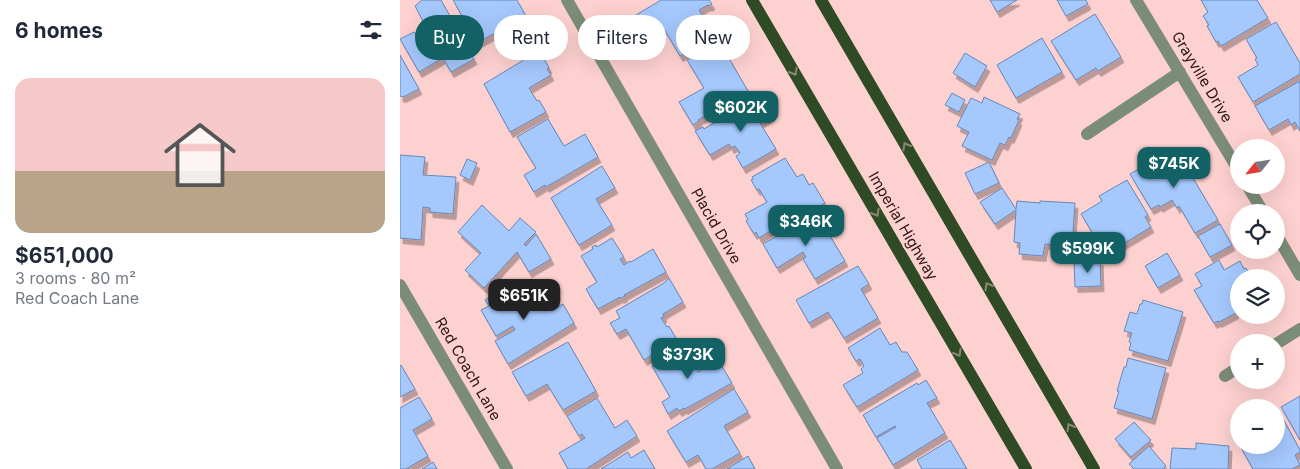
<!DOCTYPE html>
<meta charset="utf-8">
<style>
body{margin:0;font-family:Inter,sans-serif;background:#f2f2f3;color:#1f2937;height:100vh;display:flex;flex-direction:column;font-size:19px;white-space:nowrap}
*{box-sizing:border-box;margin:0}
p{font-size:16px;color:#747a83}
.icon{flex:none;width:28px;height:28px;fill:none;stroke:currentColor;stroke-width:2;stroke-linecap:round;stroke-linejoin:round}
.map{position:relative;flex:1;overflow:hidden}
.details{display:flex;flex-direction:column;background:#fff;width:400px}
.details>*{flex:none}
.hud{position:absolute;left:15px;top:15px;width:475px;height:45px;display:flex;gap:10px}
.needle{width:32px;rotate:240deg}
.buttons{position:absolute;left:830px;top:139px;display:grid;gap:10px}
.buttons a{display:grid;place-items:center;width:55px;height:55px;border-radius:50%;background:#fff;box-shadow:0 5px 20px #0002;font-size:25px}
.price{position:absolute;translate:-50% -42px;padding:0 11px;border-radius:10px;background:#126265;color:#fff;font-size:16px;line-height:32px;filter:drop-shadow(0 1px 2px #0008)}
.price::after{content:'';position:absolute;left:50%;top:30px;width:15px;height:11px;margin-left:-8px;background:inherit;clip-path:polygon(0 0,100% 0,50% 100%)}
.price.current{background:#222;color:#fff}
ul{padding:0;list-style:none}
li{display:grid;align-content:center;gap:10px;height:265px;padding:0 15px}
li span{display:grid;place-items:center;height:155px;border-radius:15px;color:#555}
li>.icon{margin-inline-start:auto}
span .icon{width:90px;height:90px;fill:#fffc;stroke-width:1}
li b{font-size:21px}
h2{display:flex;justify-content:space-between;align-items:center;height:60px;padding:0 15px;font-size:21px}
.chip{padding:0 18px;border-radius:22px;background:#fff;box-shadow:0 5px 20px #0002;font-size:18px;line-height:45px}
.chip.current{background:#126265;color:#fff}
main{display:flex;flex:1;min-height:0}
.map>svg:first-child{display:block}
</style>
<main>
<section class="details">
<h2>6 homes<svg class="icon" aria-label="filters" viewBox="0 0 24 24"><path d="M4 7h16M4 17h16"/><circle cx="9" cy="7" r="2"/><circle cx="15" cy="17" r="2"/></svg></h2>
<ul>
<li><span style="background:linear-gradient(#f6c9c9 60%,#b9a48a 0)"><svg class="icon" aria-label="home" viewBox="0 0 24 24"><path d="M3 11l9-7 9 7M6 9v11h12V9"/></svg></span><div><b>$651,000</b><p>3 rooms · 80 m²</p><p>Red Coach Lane</p></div></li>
</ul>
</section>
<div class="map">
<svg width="900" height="469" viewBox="0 0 900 469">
<defs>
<filter id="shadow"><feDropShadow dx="3" dy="5.5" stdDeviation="0" flood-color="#0004"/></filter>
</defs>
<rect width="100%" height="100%" fill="#fdd1d0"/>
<!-- building -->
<path fill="#a5c8fd" stroke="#6687b8" filter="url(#shadow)" d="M 22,0 L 41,0 L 74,59 L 51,72 L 43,58 L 19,72 L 0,39 L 14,32 L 16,35 L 24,30 L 22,27 L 25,25 L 15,6 Z
M 53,0 L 117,0 L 126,16 L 77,43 Z
M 261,0 L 309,0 L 312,4 L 309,6 L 308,5 L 299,10 L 314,36 L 280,56 L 264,29 L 244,41 L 231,18 Z
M 590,0 L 617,0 L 597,12 Z
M 657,0 L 686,0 L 688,4 L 666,16 Z
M 801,0 L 857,0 L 868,18 L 821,46 L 818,41 L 816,42 L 807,26 L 809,25 L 803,16 L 808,12 Z
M 695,14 L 721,57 L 698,71 L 696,68 L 676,80 L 651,41 Z
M 876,22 L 900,63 L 900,74 L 853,102 L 838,77 L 858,65 L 855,59 L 857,58 L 846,39 Z
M 642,38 L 662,72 L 616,98 L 597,65 Z
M 320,43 L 348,91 L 298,120 L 299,121 L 293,125 L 279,102 L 304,88 L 287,60 Z
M 137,52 L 140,57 L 142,55 L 149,68 L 147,69 L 151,75 L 129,88 L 137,101 L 139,100 L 146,112 L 110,132 L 84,84 Z
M 565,53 L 587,66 L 575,87 L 553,73 Z
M 0,55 L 19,89 L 3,97 L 0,96 Z
M 900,81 L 900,131 L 895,122 L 891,125 L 888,119 L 869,130 L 855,106 Z
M 552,93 L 565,100 L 559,112 L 545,105 Z
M 361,95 L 372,115 L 360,123 L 376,149 L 343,168 L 336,156 L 340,153 L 335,146 L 331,148 L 329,144 L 310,155 L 295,131 L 303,127 L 304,129 Z
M 584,97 L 620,114 L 617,119 L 619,120 L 611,138 L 609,137 L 605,145 L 600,143 L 592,160 L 562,146 L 569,132 L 557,126 L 571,98 L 582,103 Z
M 148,119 L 164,146 L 185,134 L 198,157 L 146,187 L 145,185 L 134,192 L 124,175 L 136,168 L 117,137 Z
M 775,148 L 818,220 L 795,233 L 779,206 L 777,208 L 772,200 L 760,207 L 759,205 L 751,209 L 730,174 Z
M 0,155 L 25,157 L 23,175 L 56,177 L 53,214 L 30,212 L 30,208 L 23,207 L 21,240 L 0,238 Z
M 385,158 L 397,177 L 403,174 L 409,185 L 413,183 L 425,203 L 413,210 L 411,206 L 359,238 L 356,232 L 354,234 L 346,221 L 348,220 L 345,214 L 367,202 L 359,189 L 357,190 L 351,180 L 353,179 L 352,177 Z
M 67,159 L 77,163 L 70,180 L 60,175 Z
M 589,162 L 599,183 L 575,194 L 565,173 Z
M 202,166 L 215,188 L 196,199 L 212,225 L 179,245 L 151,198 Z
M 727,180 L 748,215 L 745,217 L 751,227 L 708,253 L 702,242 L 699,244 L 681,214 L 702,201 L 699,196 Z
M 602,188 L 616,209 L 617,201 L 640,203 L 640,201 L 675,203 L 672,246 L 645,244 L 643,256 L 619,254 L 620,243 L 614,242 L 616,210 L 595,224 L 580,202 Z
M 82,205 L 109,231 L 120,218 L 136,232 L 124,244 L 126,246 L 136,234 L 151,259 L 129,272 L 117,252 L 84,288 L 65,270 L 81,253 L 58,232 Z
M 417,214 L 445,261 L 415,279 L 403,259 L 406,257 L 403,252 L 377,268 L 363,244 Z
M 820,224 L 832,245 L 810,257 L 798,236 Z
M 212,238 L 224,257 L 220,259 L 224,265 L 230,261 L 231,262 L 253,249 L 266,272 L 224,295 L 225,296 L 221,298 L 220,297 L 198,309 L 186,289 L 197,282 L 181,256 L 193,249 L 192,247 L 196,245 L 197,247 Z
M 767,253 L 780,275 L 758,288 L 745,266 Z
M 700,260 L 701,286 L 675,287 L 674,261 Z
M 819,260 L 824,270 L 840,261 L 844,269 L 846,268 L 850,274 L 848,275 L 849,278 L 839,278 L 839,309 L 835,311 L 836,313 L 819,322 L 818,321 L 814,323 L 794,290 L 802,286 L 795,274 Z
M 458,266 L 469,284 L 461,289 L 478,318 L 444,338 L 428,312 L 409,323 L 396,300 Z
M 269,278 L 283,302 L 263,314 L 264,317 L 261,318 L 267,327 L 269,326 L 277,340 L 244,360 L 226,329 L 217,334 L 210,323 L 220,318 L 216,311 L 264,283 Z
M 135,282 L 152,311 L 163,304 L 174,323 L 108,364 L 95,341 L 115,330 L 113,326 L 96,336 L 81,310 L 89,306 L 85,300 L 96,293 L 100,301 Z
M 743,300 L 783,312 L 768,361 L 729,350 L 731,343 L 729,342 L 732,333 L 724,331 L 730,312 L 737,314 L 740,304 L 742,304 Z
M 480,328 L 490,345 L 496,342 L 502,352 L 507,352 L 518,370 L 457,407 L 443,385 L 463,373 L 461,369 L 464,366 L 460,359 L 456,361 L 448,348 Z
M 168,342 L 196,391 L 163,410 L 147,384 L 126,396 L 112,372 Z
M 284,346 L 292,360 L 288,362 L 293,370 L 296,368 L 298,372 L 318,360 L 332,383 L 285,409 L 284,408 L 279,411 L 277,408 L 268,414 L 262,402 L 270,397 L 252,366 Z
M 728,358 L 766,368 L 752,419 L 714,408 L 719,391 L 717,391 L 724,367 L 726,367 Z
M 1,365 L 15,389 L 0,397 L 0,366 Z
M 526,380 L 537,398 L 527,403 L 545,433 L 493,465 L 477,438 L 496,427 L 495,426 L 476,437 L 463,415 L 517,383 L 518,385 Z
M 334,389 L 348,412 L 324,426 L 340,453 L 312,469 L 306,469 L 298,455 L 286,462 L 267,431 Z
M 900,396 L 900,440 L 881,407 Z
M 19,397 L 32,419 L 13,430 L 28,456 L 6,469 L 0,469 L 0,408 Z
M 197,398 L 215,428 L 227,420 L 237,436 L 186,469 L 168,469 L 159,453 L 185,438 L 182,434 L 179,436 L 167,416 Z
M 881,415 L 900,450 L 900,452 L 895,455 L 900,465 L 892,469 L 853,469 L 840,446 L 876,445 L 876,418 Z
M 734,422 L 751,440 L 731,457 L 715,439 Z
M 550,440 L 567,469 L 522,469 L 517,460 Z
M 796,443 L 829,446 L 828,469 L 770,469 L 772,448 L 796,449 Z
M 749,446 L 766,466 L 763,469 L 734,469 L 729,464 Z
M 244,450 L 255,469 L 201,469 L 228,452 L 231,458 Z
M 348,456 L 355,469 L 327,469 Z
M 33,462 L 37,469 L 22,469 Z"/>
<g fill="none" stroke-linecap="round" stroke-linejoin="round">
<!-- street -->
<path stroke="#7c8d77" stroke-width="12" d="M 167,0 L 437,469
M 736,0 L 839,171
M 687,134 L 780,72
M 847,185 L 863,212
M 876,234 L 900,275
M 0,285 L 107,469
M 876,344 L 900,329
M 825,376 L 839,367"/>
<!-- primary -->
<path stroke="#2e4b25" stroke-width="12" d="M 352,0 L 626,469
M 421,0 L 694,469"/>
</g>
<!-- one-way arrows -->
<defs><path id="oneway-chevron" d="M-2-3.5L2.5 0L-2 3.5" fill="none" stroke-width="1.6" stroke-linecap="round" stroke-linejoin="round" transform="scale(1.25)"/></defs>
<g stroke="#8b8772">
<use href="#oneway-chevron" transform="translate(394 72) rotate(60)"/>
<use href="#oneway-chevron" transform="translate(506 146) rotate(-120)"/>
<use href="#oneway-chevron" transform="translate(476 213) rotate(60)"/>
<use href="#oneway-chevron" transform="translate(588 286) rotate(-120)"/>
<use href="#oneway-chevron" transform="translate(558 353) rotate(60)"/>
<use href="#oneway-chevron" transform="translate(670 427) rotate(-120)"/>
</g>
<g text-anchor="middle" stroke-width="4.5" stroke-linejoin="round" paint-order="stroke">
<!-- street labels -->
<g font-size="15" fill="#2d1415" stroke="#fdd1d0">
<text transform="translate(802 77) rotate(59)" y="5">Grayville Drive</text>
<text transform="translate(316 226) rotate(60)" y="5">Placid Drive</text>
<text transform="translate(503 226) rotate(60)" y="5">Imperial Highway</text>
<text transform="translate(68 369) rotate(60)" y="5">Red Coach Lane</text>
</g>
</g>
</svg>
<div class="buttons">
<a><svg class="needle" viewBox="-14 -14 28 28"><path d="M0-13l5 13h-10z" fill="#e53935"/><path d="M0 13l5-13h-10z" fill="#747a83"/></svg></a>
<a><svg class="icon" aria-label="locate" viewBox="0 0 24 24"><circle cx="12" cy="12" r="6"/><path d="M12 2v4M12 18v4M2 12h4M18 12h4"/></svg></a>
<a><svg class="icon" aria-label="layers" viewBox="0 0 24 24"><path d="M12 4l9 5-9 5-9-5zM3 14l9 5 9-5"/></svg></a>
<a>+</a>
<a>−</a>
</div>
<b class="price" style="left:341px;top:133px">$602K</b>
<b class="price" style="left:774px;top:189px">$745K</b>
<b class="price" style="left:406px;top:247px">$346K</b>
<b class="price" style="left:688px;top:274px">$599K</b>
<b class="price current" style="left:124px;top:321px">$651K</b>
<b class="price" style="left:288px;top:380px">$373K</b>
<div class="hud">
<a class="chip current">Buy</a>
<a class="chip">Rent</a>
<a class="chip">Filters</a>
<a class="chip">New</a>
</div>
</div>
</main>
